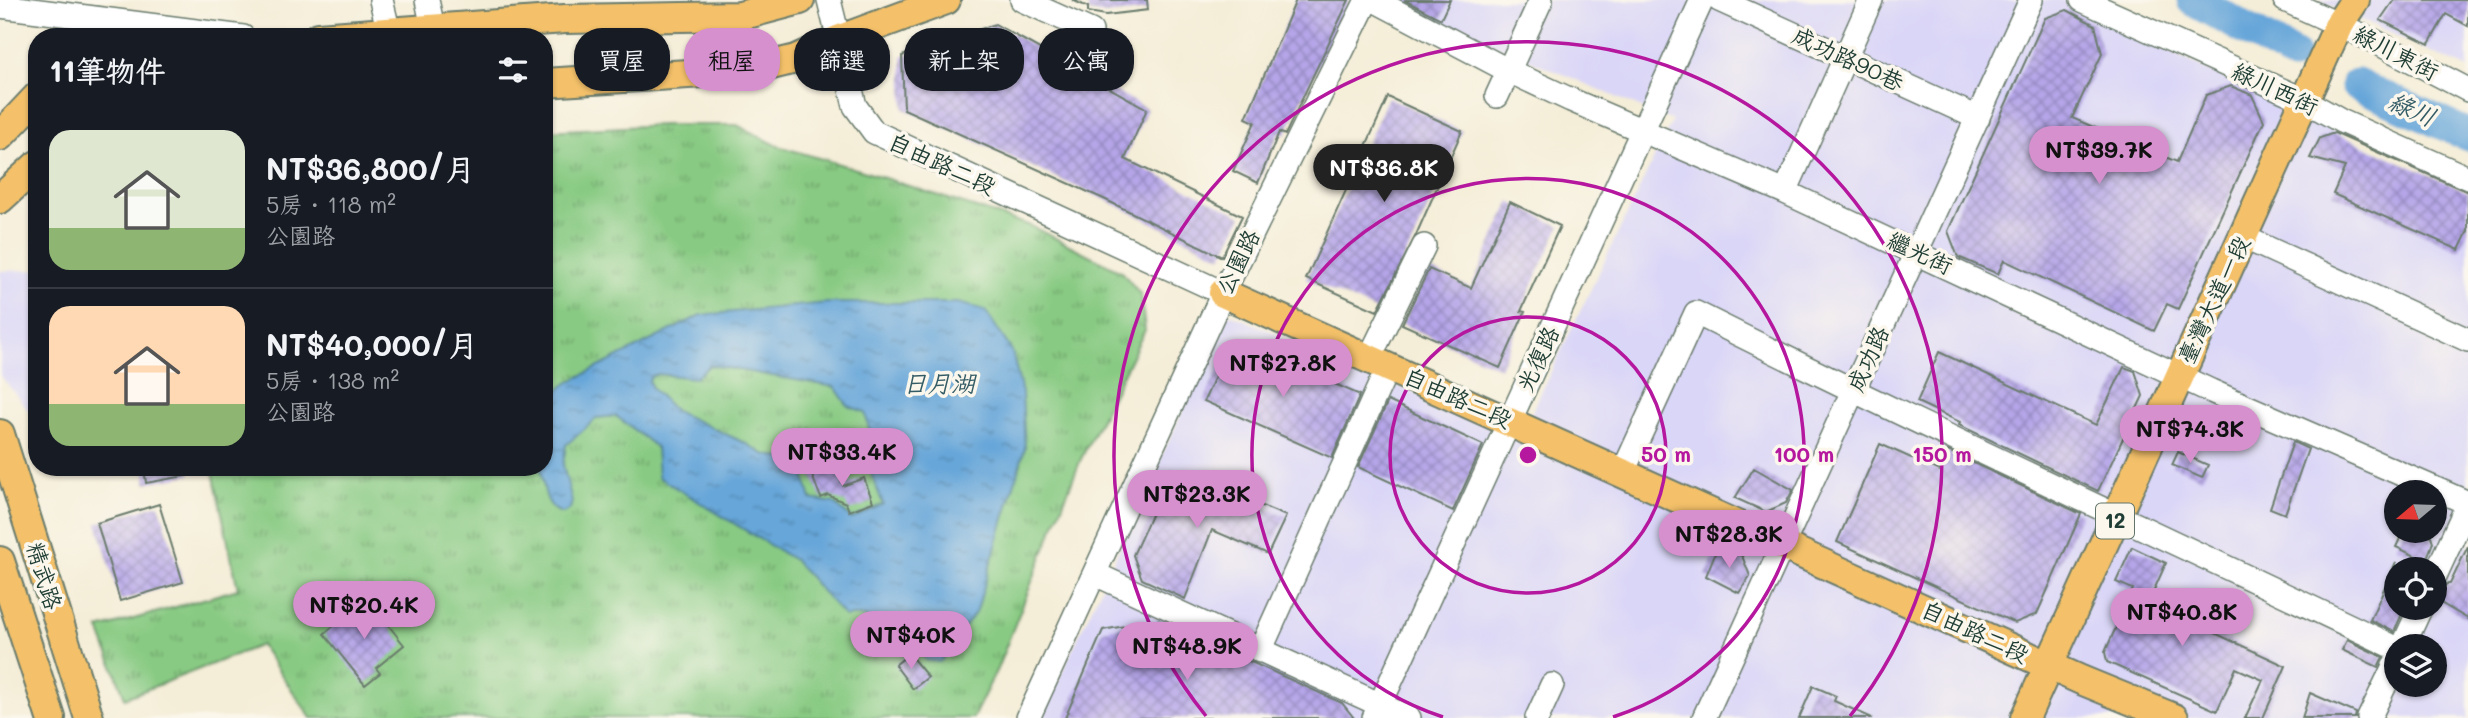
<!DOCTYPE html>
<html lang="zh-TW">
<meta charset="utf-8">
<style>
body{margin:0;font-family:Mali,"LXGW WenKai TC",sans-serif;background:#20242c;color:#f1f3f6;height:100vh;display:flex;flex-direction:column;font-size:26px;white-space:nowrap}
*{box-sizing:border-box;margin:0}
p{font-size:23px;color:#9ea1a6}
.icon{flex:none;width:38px;height:38px;fill:none;stroke:currentColor;stroke-width:2;stroke-linecap:round;stroke-linejoin:round}
.map{position:relative;flex:1;overflow:hidden}
.side{position:absolute;left:28px;top:28px;width:525px;height:448px;display:flex;flex-direction:column;background:#171b24;border-radius:28px;box-shadow:0 2px 5px #0004}
.side>*{flex:none}
.top-card{position:absolute;left:574px;top:28px;width:665px;height:63px;display:flex;gap:14px}
.needle{width:46px;rotate:251deg}
.controls{position:absolute;left:2384px;top:480px;display:grid;gap:14px}
.controls a{display:grid;place-items:center;width:63px;height:63px;border-radius:50%;background:#171b24;box-shadow:0 2px 5px #0004;font-size:35px}
.price{position:absolute;translate:-50% -60px;padding:0 16px;border-radius:24px;background:#d690ce;color:#111;font-size:23px;line-height:46px;filter:drop-shadow(0 2px 4px #0008)}
.price::after{content:'';position:absolute;left:50%;top:42px;width:21px;height:16px;margin-left:-10px;background:inherit;clip-path:polygon(0 0,100% 0,50% 100%)}
.price.selected{background:#222;color:#fff}
ul{padding:0;list-style:none}
li{display:flex;align-items:center;gap:21px;height:175px;padding:0 21px}
li+li{border-top:2px solid #363941}
li span{display:grid;place-items:center;flex:none;width:196px;height:140px;border-radius:21px;color:#555}
li>.icon{margin-inline-start:auto}
span .icon{width:84px;height:84px;fill:#fffc;stroke-width:1}
li b{font-size:30px}
h2{display:flex;justify-content:space-between;align-items:center;height:84px;padding:0 21px;font-size:30px}
.chip{padding:0 24px;border-radius:28px;background:#171b24;box-shadow:0 2px 5px #0004;font-size:24px;line-height:63px}
.chip.selected{background:#d690ce;color:#111}
.map>svg:first-child{display:block}
</style>
<div class="map">
<svg width="2468" height="718" viewBox="0 0 2468 718">
<defs>
<pattern id="park-tufts" width="24" height="20" patternUnits="userSpaceOnUse" patternTransform="scale(1.75)"><rect width="24" height="20" fill="#88ca83"/><path d="M3 7l-1-3M5 7V3M7 7l1-3M15 17l-1-3M17 17v-4M19 17l1-3" fill="none" stroke="#6fa56c"/></pattern>
<pattern id="water-ripples" width="26" height="14" patternUnits="userSpaceOnUse" patternTransform="scale(1.75)"><rect width="26" height="14" fill="#66a6d9"/><path d="M2 4q2-2 4 0t4 0M15 11q2-2 4 0t4 0" fill="none" stroke="#5388b1"/></pattern>
<pattern id="building-cross-hatch" width="8" height="8" patternUnits="userSpaceOnUse" patternTransform="scale(1.75)"><rect width="8" height="8" fill="#b6a6e9"/><path d="M0 0l8 8M0 8l8-8" fill="none" stroke="#9388be"/></pattern>
</defs>
<rect width="100%" height="100%" fill="#fbf7ec"/>
<filter id="ink" filterUnits="userSpaceOnUse"><feTurbulence type="fractalNoise" baseFrequency=".0143" numOctaves="2"/><feDisplacementMap in="SourceGraphic" scale="14" xChannelSelector="R" yChannelSelector="G"/><feConvolveMatrix kernelMatrix="1 2 1 2 8 2 1 2 1" color-interpolation-filters="sRGB"/></filter>
<filter id="wash" filterUnits="userSpaceOnUse"><feTurbulence type="fractalNoise" baseFrequency=".00686" numOctaves="4" result="noise"/><feDisplacementMap in="SourceGraphic" scale="28" xChannelSelector="R" yChannelSelector="G"/><feGaussianBlur stdDeviation="1.57" result="paint"/><feColorMatrix in="noise" values="0 0 0 0 0 0 0 0 0 0 0 0 0 0 0 0 0 1.4 0 .05"/><feComposite in="paint" operator="in"/></filter>
<g filter="url(#wash)">
<rect width="100%" height="100%" fill="#f4edd7"/>
<!-- built -->
<path fill="#dad6f7" fill-rule="evenodd" d="M 1390,0 L 2067,0 L 2275,104 L 2468,193 L 2468,718 L 1041,718 L 1228,313 L 1519,438 L 1672,121 ZM 2396,492 L 2434,492 L 2434,530 L 2396,530 ZM 2396,569 L 2434,569 L 2434,607 L 2396,607 ZM 2396,646 L 2434,646 L 2434,684 L 2396,684 Z
M 2319,0 L 2468,0 L 2468,69 Z
M 37,270 L 37,421 L 0,375 L 0,271 Z"/>
<!-- park -->
<path fill="url(#park-tufts)" stroke="#54845c" stroke-width="2" d="M 664,125 L 737,125 L 778,146 L 863,171 L 1031,226 L 1121,271 L 1141,295 L 1145,330 L 1081,459 L 997,669 L 973,718 L 311,718 L 261,645 L 125,698 L 99,629 L 238,589 L 212,467 L 544,467 L 544,131 Z"/>
<!-- water -->
<path fill="url(#water-ripples)" stroke="#427286" stroke-width="2" fill-rule="evenodd" d="M 827,303 L 958,303 L 985,310 L 1012,351 L 1022,393 L 1025,448 L 977,610 L 940,662 L 926,660 L 909,640 L 893,651 C 880,629 875,611 845,617 L 794,560 L 658,477 L 656,447 L 616,416 L 597,418 L 566,445 L 563,465 L 572,501 L 570,509 L 563,513 C 544,510 544,484 540,467 L 544,467 L 544,401 L 569,382 L 701,315 ZM 710,365 L 835,387 L 848,406 L 865,412 L 870,433 L 868,452 L 872,476 L 883,504 L 852,519 L 834,503 L 811,499 L 803,471 L 808,464 L 764,454 L 745,443 L 675,411 L 652,388 L 649,381 L 652,376 L 658,374 L 695,378 Z"/>
<g fill="none" stroke-linecap="round" stroke-linejoin="round">
<!-- river -->
<path stroke="#66a6d9" stroke-width="33" d="M 2193,0 L 2293,55
M 2357,85 L 2468,135"/>
</g>
<g id="blocks">
<!-- building -->
<path fill="url(#building-cross-hatch)" d="M 1072,0 L 1147,0 L 1148,10 L 1106,15 L 1088,12 L 1088,7 Z
M 1296,0 L 1349,0 L 1285,135 L 1279,132 L 1258,183 L 1233,171 L 1255,122 L 1246,118 Z
M 1404,0 L 1450,0 L 1441,19 Z
M 2394,0 L 2468,0 L 2468,26 L 2446,14 L 2429,44 L 2380,20 Z
M 2067,10 L 2095,25 L 2102,54 L 2072,118 L 2177,162 L 2206,95 L 2231,86 L 2252,95 L 2264,121 L 2178,309 L 2167,304 L 2154,331 L 2004,260 L 1998,274 L 1958,257 L 1948,231 L 2045,18 Z
M 995,24 L 1147,109 L 1125,159 L 1242,216 L 1222,257 L 1106,200 L 904,109 L 902,56 Z
M 1388,97 L 1462,131 L 1416,235 L 1377,311 L 1306,279 Z
M 2334,133 L 2468,192 L 2468,231 L 2459,250 L 2333,194 L 2345,167 L 2310,158 L 2320,138 Z
M 1510,202 L 1560,226 L 1521,311 L 1525,312 L 1500,368 L 1402,324 L 1429,269 L 1471,288 Z
M 1244,344 L 1360,395 L 1332,458 L 1204,401 L 1226,352 Z
M 1939,352 L 2096,425 L 2124,367 L 2135,371 L 2143,396 L 2098,491 L 1959,425 L 1960,422 L 1917,402 Z
M 1388,401 L 1483,445 L 1453,511 L 1358,467 Z
M 2293,442 L 2308,449 L 2285,514 L 2270,508 Z
M 1880,444 L 1940,471 L 1948,451 L 2081,514 L 2037,614 L 2015,623 L 1837,542 Z
M 2178,452 L 2208,465 L 2202,478 L 2172,465 Z
M 836,465 L 843,486 L 864,478 L 873,502 L 849,511 L 846,503 L 828,495 L 821,498 L 811,473 Z
M 144,467 L 190,467 L 190,475 L 146,483 Z
M 1754,468 L 1793,490 L 1786,503 L 1766,512 L 1735,498 Z
M 1172,469 L 1286,516 L 1268,554 L 1212,530 L 1185,599 L 1142,579 L 1133,555 Z
M 159,504 L 183,582 L 120,601 L 97,523 Z
M 2404,530 L 2429,530 L 2433,542 L 2426,561 L 2396,547 Z
M 1718,546 L 1742,556 L 1750,576 L 1739,593 L 1706,576 Z
M 2468,546 L 2468,619 L 2434,599 L 2437,592 L 2447,584 L 2450,584 Z
M 2132,547 L 2166,563 L 2146,608 L 2150,610 L 2146,619 L 2184,637 L 2191,622 L 2286,666 L 2263,718 L 2245,718 L 2263,680 L 2236,668 L 2217,711 L 2107,662 L 2105,652 L 2133,589 L 2116,582 Z
M 2396,562 L 2396,607 L 2405,607 L 2394,632 L 2370,620 Z
M 367,598 L 404,645 L 376,668 L 380,673 L 365,685 L 324,634 Z
M 1158,620 L 1342,703 L 1354,718 L 1065,718 L 1103,630 L 1130,625 L 1149,635 Z
M 2347,640 L 2383,657 L 2378,667 L 2342,650 Z
M 909,654 L 928,677 L 913,689 L 895,665 Z
M 1813,686 L 1836,696 L 1834,701 L 1872,718 L 1799,718 Z
M 2310,693 L 2356,713 L 2355,718 L 2302,718 Z"/>
</g>
</g>
<g filter="url(#ink)">
<use href="#blocks" fill-opacity="0" stroke="#6a7b6d" stroke-width="2"/>
<g fill="none" stroke-linecap="round" stroke-linejoin="round">
<defs>
<path id="minor" d="M 381,0 L 390,37
M 427,0 L 433,28
M 829,0 L 855,106 L 874,132 L 1223,293
M 1022,0 L 1091,31
M 1374,0 L 1509,71 L 1571,100 L 1785,192 L 2211,391 L 2468,503
M 1719,0 L 1978,118
M 2082,0 L 2304,100 L 2341,121 L 2468,178
M 2285,0 L 2372,40 L 2468,90
M 0,6 L 243,37
M 1497,96 L 1541,0
M 1785,192 L 1871,0
M 2243,237 L 2468,340
M 1369,359 L 1424,246
M 1623,472 L 1696,313 C 1927,429 2163,536 2396,648
M 1095,574 L 1409,718
M 2434,578 L 2468,504
M 2403,646 L 2421,607
M 1260,651 L 1388,367
M 1028,718 L 1223,293 L 1367,0
M 1374,718 L 1702,0
M 1537,718 L 1552,685
M 1704,718 L 2031,0
M 2369,718 L 2396,662"/>
<path id="major" d="M 318,37 L 565,19 L 740,16 L 800,0
M 544,83 L 752,70 L 796,59 L 838,40 L 946,0
M 0,136 L 37,97
M 0,199 L 37,165
M 1223,293 L 2081,680 L 2174,718
M 0,434 L 89,718
M 0,561 L 51,718
M 2025,718 L 2339,24 L 2355,0"/>
</defs>
<!-- minor casing -->
<use href="#minor" stroke="#6a7b6d" stroke-width="26"/>
<!-- major casing -->
<use href="#major" stroke="#6a7b6d" stroke-width="32"/>
<!-- minor -->
<use href="#minor" stroke="#fff" stroke-width="23"/>
<!-- major -->
<use href="#major" stroke="#f4c16a" stroke-width="28"/>
</g>
</g>
<!-- distance rings -->
<g fill="none" stroke="#b5179e" stroke-width="3.5">
<circle cx="1528" cy="455" r="138"/>
<path d="M1443 717A276 276 0 1 1 1613 717"/>
<path d="M1206 716A414 414 0 1 1 1850 716"/>
</g>
<g text-anchor="middle" stroke-width="7" stroke-linejoin="round" paint-order="stroke">
<!-- shield labels -->
<rect fill="#fbf7ec" stroke="#61756b" stroke-width="2" x="2096" y="503.5" width="38" height="35" rx="5"/>
<g font-size="21" font-weight="bold" fill="#1f3d34">
<text x="2115" y="528">12</text>
</g>
<!-- street labels -->
<g font-size="23" fill="#1f3d34" stroke="#fbf7ec">
<text transform="translate(2396 53) rotate(27)" y="8">綠川東街</text>
<text transform="translate(1848 59) rotate(25)" y="8">成功路90巷</text>
<text transform="translate(2275 89) rotate(25)" y="8">綠川西街</text>
<text transform="translate(942 164) rotate(25)" y="8">自由路二段</text>
<text transform="translate(1920 253) rotate(25)" y="8">繼光街</text>
<text transform="translate(1238 262) rotate(-64)" y="8">公園路</text>
<text transform="translate(2214 300) rotate(-65)" y="8">臺灣大道一段</text>
<text transform="translate(1538 359) rotate(-65)" y="8">光復路</text>
<text transform="translate(1868 359) rotate(-66)" y="8">成功路</text>
<text transform="translate(1458 398) rotate(24)" y="8">自由路二段</text>
<text transform="translate(44 576) rotate(73)" y="8">精武路</text>
<text transform="translate(1975 632) rotate(25)" y="8">自由路二段</text>
</g>
<!-- water labels -->
<g font-size="24" font-style="italic" fill="#345c66" stroke="#fbf7ec">
<text transform="translate(2412 110) rotate(24)" y="8">綠川</text>
<text x="939" y="392">日月湖</text>
</g>
</g>
<circle cx="1528" cy="455" r="10" fill="#b5179e" stroke="#fbf7ec" stroke-width="3.5"/>
<g font-size="21" text-anchor="middle" font-weight="bold" fill="#b5179e" stroke="#fbf7ec" stroke-width="7" stroke-linejoin="round" paint-order="stroke">
<text x="1666" y="462">50 m</text>
<text x="1804" y="462">100 m</text>
<text x="1942" y="462">150 m</text>
</g>
</svg>
<div class="controls">
<a><svg class="needle" viewBox="-14 -14 28 28"><path d="M0-13l5 13h-10z" fill="#e53935"/><path d="M0 13l5-13h-10z" fill="#9ea1a6"/></svg></a>
<a><svg class="icon" aria-label="locate" viewBox="0 0 24 24"><circle cx="12" cy="12" r="6"/><path d="M12 2v4M12 18v4M2 12h4M18 12h4"/></svg></a>
<a><svg class="icon" aria-label="layers" viewBox="0 0 24 24"><path d="M12 4l9 5-9 5-9-5zM3 14l9 5 9-5"/></svg></a>
</div>
<b class="price" style="left:2099px;top:186px">NT$39.7K</b>
<b class="price selected" style="left:1384px;top:204px">NT$36.8K</b>
<b class="price" style="left:1283px;top:399px">NT$27.8K</b>
<b class="price" style="left:2190px;top:465px">NT$74.3K</b>
<b class="price" style="left:842px;top:488px">NT$33.4K</b>
<b class="price" style="left:1197px;top:530px">NT$23.3K</b>
<b class="price" style="left:1729px;top:570px">NT$28.3K</b>
<b class="price" style="left:364px;top:641px">NT$20.4K</b>
<b class="price" style="left:2182px;top:648px">NT$40.8K</b>
<b class="price" style="left:911px;top:671px">NT$40K</b>
<b class="price" style="left:1187px;top:682px">NT$48.9K</b>
<div class="top-card">
<a class="chip">買屋</a>
<a class="chip selected">租屋</a>
<a class="chip">篩選</a>
<a class="chip">新上架</a>
<a class="chip">公寓</a>
</div>
<section class="side">
<h2>11筆物件<svg class="icon" aria-label="filters" viewBox="0 0 24 24"><path d="M4 7h16M4 17h16"/><circle cx="9" cy="7" r="2"/><circle cx="15" cy="17" r="2"/></svg></h2>
<ul>
<li><span style="background:linear-gradient(#dfe7d0 70%,#8fb573 0)"><svg class="icon" aria-label="home" viewBox="0 0 24 24"><path d="M3 11l9-7 9 7M6 9v11h12V9"/></svg></span><div><b>NT$36,800/月</b><p>5房 · 118 m²</p><p>公園路</p></div></li>
<li><span style="background:linear-gradient(#ffd9b3 70%,#8fb573 0)"><svg class="icon" aria-label="home" viewBox="0 0 24 24"><path d="M3 11l9-7 9 7M6 9v11h12V9"/></svg></span><div><b>NT$40,000/月</b><p>5房 · 138 m²</p><p>公園路</p></div></li>
</ul>
</section>
</div>
